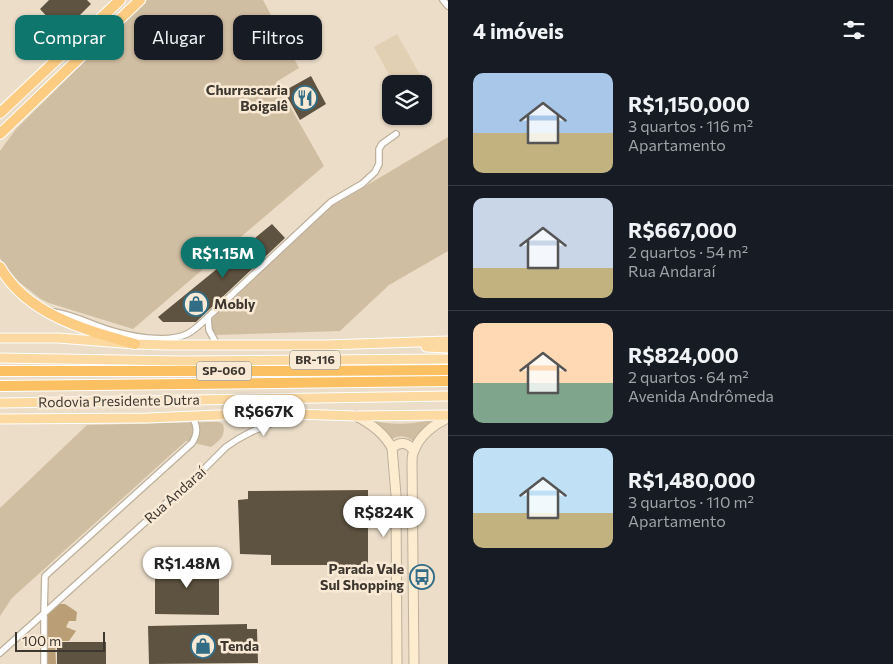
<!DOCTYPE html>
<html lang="pt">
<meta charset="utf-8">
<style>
body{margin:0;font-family:Commissioner,sans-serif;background:#242831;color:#f1f3f6;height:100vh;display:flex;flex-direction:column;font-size:19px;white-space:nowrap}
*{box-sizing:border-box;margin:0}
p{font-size:16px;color:#9ea1a6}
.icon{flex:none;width:28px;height:28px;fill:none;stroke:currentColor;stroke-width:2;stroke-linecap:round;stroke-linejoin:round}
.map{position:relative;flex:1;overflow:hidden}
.panel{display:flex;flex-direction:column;background:#171b24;width:445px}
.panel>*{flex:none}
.hud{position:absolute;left:15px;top:15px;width:358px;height:45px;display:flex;gap:10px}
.controls{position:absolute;left:382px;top:75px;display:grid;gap:10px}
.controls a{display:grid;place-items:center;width:50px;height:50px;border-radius:10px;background:#171b24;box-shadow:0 1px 4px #0004;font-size:25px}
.scale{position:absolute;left:15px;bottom:12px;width:90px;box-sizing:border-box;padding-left:5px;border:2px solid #3d372f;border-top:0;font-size:14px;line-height:18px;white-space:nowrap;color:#3d372f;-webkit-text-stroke:4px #f9ead5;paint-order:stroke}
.price{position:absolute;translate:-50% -42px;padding:0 11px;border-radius:18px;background:#fff;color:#222;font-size:16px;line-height:32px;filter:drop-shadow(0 1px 2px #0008)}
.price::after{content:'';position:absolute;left:50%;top:30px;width:15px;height:11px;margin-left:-8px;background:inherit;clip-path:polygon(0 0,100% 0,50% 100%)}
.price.current{background:#0f766e;color:#fff}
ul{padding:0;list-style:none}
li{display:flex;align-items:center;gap:15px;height:125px;padding:0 25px}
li+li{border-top:1px solid #363941}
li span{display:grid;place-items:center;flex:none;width:140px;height:100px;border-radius:10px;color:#555}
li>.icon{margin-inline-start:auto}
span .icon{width:60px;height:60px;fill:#fffc;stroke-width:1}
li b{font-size:21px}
h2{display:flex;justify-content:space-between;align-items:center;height:60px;padding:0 25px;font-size:21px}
.pill{padding:0 18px;border-radius:10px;background:#171b24;box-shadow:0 1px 4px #0004;font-size:18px;line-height:45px}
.pill.current{background:#0f766e;color:#fff}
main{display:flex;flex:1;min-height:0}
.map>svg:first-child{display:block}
</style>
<main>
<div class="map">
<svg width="448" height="664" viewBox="0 0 448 664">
<rect width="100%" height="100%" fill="#ebddc8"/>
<!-- built -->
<path fill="#e2d0b5" d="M 397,34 L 427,87 L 424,89 L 424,84 L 394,84 L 374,47 Z"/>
<!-- green -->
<path fill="#d0bea2" d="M 147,0 L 263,0 L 299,68 L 276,82 L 324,166 L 133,329 L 49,303 L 41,299 L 19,282 L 7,268 L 0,258 L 0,151 L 16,129 Z
M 448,137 L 448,251 L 389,285 L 340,331 L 214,335 L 211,321 L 216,314 L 332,206 Z
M 372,420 C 392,426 412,424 432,420 L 420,433 L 415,442 C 407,436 401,434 392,439 L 382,428 Z
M 208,422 L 219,422 L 223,424 C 226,436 220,440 211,447 L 186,441 L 12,598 L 0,616 L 0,508 L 87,425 Z"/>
<!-- forest -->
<path fill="#ba9f76" d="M 58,604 L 65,604 L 77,612 L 76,621 L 69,621 L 66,627 L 76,631 L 69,641 L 55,641 L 56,664 L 46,664 L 46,615 Z"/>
<!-- building -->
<path fill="#5e5240" d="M 49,0 L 87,0 L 91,4 L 62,33 L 40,9 Z
M 311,76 L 326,104 L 300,120 L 284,91 Z
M 272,224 L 285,238 L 196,322 L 163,322 L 158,317 Z
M 368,490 L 368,565 L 271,565 L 271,555 L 240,554 L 238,500 L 248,499 L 248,491 Z
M 155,564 L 219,564 L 219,615 L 155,614 Z
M 247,624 L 247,629 L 257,629 L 258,663 L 149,664 L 148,626 Z
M 57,642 L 106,642 L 106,664 L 57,664 Z"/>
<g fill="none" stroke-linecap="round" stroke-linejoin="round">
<defs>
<path id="minor" d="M 443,0 L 448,6
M 54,312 C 73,315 88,323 106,329 C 128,336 166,344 187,334 C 195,330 202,323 208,317 L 331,202 L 362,184 L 375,172 L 379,164 L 379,149 L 382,144 L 396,134
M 208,317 L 209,330 L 217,345
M 0,653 L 203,470 L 226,447 L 238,439 L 251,432 L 288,416
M 44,664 L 44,614 L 45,576 L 192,443 C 198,434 198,425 191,416"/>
<path id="secondary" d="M 356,416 C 372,424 384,433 392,448 L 396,495 L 397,664
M 392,448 C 400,441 408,442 414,451
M 414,664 L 412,463 C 412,459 412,454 414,451 C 419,436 434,424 448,418"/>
<path id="primary" d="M 0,338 L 58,338 L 135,344 L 167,345 L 326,345 L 448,341
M 426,347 L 448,348
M 0,358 L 182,361 L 448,359
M 0,403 L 448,396
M 0,419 L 147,418 L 266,413 L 356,416 L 448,415"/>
<path id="trunk" d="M 0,113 L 120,0
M 0,134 L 140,0
M 0,267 C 27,315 86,330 135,344"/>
<path id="motorway" d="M 0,371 L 304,371 L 448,370
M 0,386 L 448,381"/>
</defs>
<!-- minor casing -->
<use href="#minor" stroke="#bdb09c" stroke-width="8"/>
<!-- secondary casing -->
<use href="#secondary" stroke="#bdb09c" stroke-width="11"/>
<!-- primary casing -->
<use href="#primary" stroke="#fff" stroke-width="11"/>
<!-- trunk casing -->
<use href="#trunk" stroke="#fff" stroke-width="12"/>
<!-- motorway casing -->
<use href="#motorway" stroke="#fff" stroke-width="12"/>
<!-- minor -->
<use href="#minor" stroke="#fff" stroke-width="5.5"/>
<!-- secondary -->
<use href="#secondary" stroke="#feecd0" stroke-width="9"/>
<!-- primary -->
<use href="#primary" stroke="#fcd9a1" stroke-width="9"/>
<!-- trunk -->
<use href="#trunk" stroke="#fbcc82" stroke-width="10"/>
<!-- motorway -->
<use href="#motorway" stroke="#fac062" stroke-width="10"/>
</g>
<!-- icons -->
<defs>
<symbol id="restaurant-ring" viewBox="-11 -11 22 22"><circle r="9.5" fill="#f9ead5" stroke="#326d85" stroke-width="1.5"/><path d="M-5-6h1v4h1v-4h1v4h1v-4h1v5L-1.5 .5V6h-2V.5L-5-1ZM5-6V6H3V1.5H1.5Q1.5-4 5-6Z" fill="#326d85"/></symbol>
<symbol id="shop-ring" viewBox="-11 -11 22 22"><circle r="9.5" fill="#f9ead5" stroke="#326d85" stroke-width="1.5"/><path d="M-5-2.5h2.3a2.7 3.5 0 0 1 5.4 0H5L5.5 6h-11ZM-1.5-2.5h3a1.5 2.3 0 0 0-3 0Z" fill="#326d85"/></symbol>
<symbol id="bus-ring" viewBox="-11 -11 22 22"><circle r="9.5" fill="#f9ead5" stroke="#326d85" stroke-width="1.5"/><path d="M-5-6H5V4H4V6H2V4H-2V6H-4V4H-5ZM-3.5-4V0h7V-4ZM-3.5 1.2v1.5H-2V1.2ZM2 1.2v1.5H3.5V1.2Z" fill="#326d85"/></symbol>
</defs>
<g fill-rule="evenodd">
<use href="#restaurant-ring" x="291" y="84" width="28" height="28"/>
<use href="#shop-ring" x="182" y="290" width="28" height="28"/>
<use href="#bus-ring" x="408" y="563" width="28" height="28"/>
<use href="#shop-ring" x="189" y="632" width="28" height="28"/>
</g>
<g text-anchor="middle" stroke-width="5" stroke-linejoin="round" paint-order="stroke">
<!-- shield labels -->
<g fill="#f9ead5" stroke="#756d61" stroke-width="1">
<rect x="290" y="350.5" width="50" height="19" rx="4"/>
<rect x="196.5" y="361.5" width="55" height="19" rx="4"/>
</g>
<g font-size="12" font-weight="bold" fill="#3d372f">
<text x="315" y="364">BR-116</text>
<text x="224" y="375">SP-060</text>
</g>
<!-- poi labels -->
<g font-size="14" font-weight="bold" fill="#3d372f" stroke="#f9ead5" text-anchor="end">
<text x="288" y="95">Churrascaria<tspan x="288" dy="16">Boigalê</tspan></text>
<text x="214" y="309" text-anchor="start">Mobly</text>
<text x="404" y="574">Parada Vale<tspan x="404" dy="16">Sul Shopping</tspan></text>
<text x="220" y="651" text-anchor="start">Tenda</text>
</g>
<!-- street labels -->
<g font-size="14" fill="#3d372f" stroke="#f9ead5">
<text transform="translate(119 401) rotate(-1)" y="5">Rodovia Presidente Dutra</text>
<text transform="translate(175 495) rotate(-42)" y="5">Rua Andaraí</text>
</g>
</g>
</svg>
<div class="controls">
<a><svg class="icon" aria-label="layers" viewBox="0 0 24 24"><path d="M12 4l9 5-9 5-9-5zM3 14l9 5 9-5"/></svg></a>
</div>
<div class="scale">100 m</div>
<b class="price current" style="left:223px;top:279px">R$1.15M</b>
<b class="price" style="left:264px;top:437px">R$667K</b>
<b class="price" style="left:384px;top:538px">R$824K</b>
<b class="price" style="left:187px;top:589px">R$1.48M</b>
<div class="hud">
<a class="pill current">Comprar</a>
<a class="pill">Alugar</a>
<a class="pill">Filtros</a>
</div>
</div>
<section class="panel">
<h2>4 imóveis<svg class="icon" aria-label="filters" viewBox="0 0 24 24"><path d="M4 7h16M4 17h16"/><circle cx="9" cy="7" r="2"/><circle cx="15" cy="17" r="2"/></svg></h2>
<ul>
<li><span style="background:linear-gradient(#a9c7e8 60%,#c2b280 0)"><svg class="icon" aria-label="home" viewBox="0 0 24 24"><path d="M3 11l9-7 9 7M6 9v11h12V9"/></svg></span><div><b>R$1,150,000</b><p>3 quartos · 116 m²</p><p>Apartamento</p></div></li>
<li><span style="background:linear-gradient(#c9d6e8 70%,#c2b280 0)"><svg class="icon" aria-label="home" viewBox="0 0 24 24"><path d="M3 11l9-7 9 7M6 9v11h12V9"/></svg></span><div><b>R$667,000</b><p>2 quartos · 54 m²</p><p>Rua Andaraí</p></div></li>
<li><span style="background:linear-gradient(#ffd9b3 60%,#7fa58c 0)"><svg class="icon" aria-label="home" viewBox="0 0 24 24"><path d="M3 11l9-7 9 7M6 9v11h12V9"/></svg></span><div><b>R$824,000</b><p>2 quartos · 64 m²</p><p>Avenida Andrômeda</p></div></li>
<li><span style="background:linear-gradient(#bfe0f5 65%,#c2b280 0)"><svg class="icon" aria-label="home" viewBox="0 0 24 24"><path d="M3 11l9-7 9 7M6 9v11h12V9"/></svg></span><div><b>R$1,480,000</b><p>3 quartos · 110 m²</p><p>Apartamento</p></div></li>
</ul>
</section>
</main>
